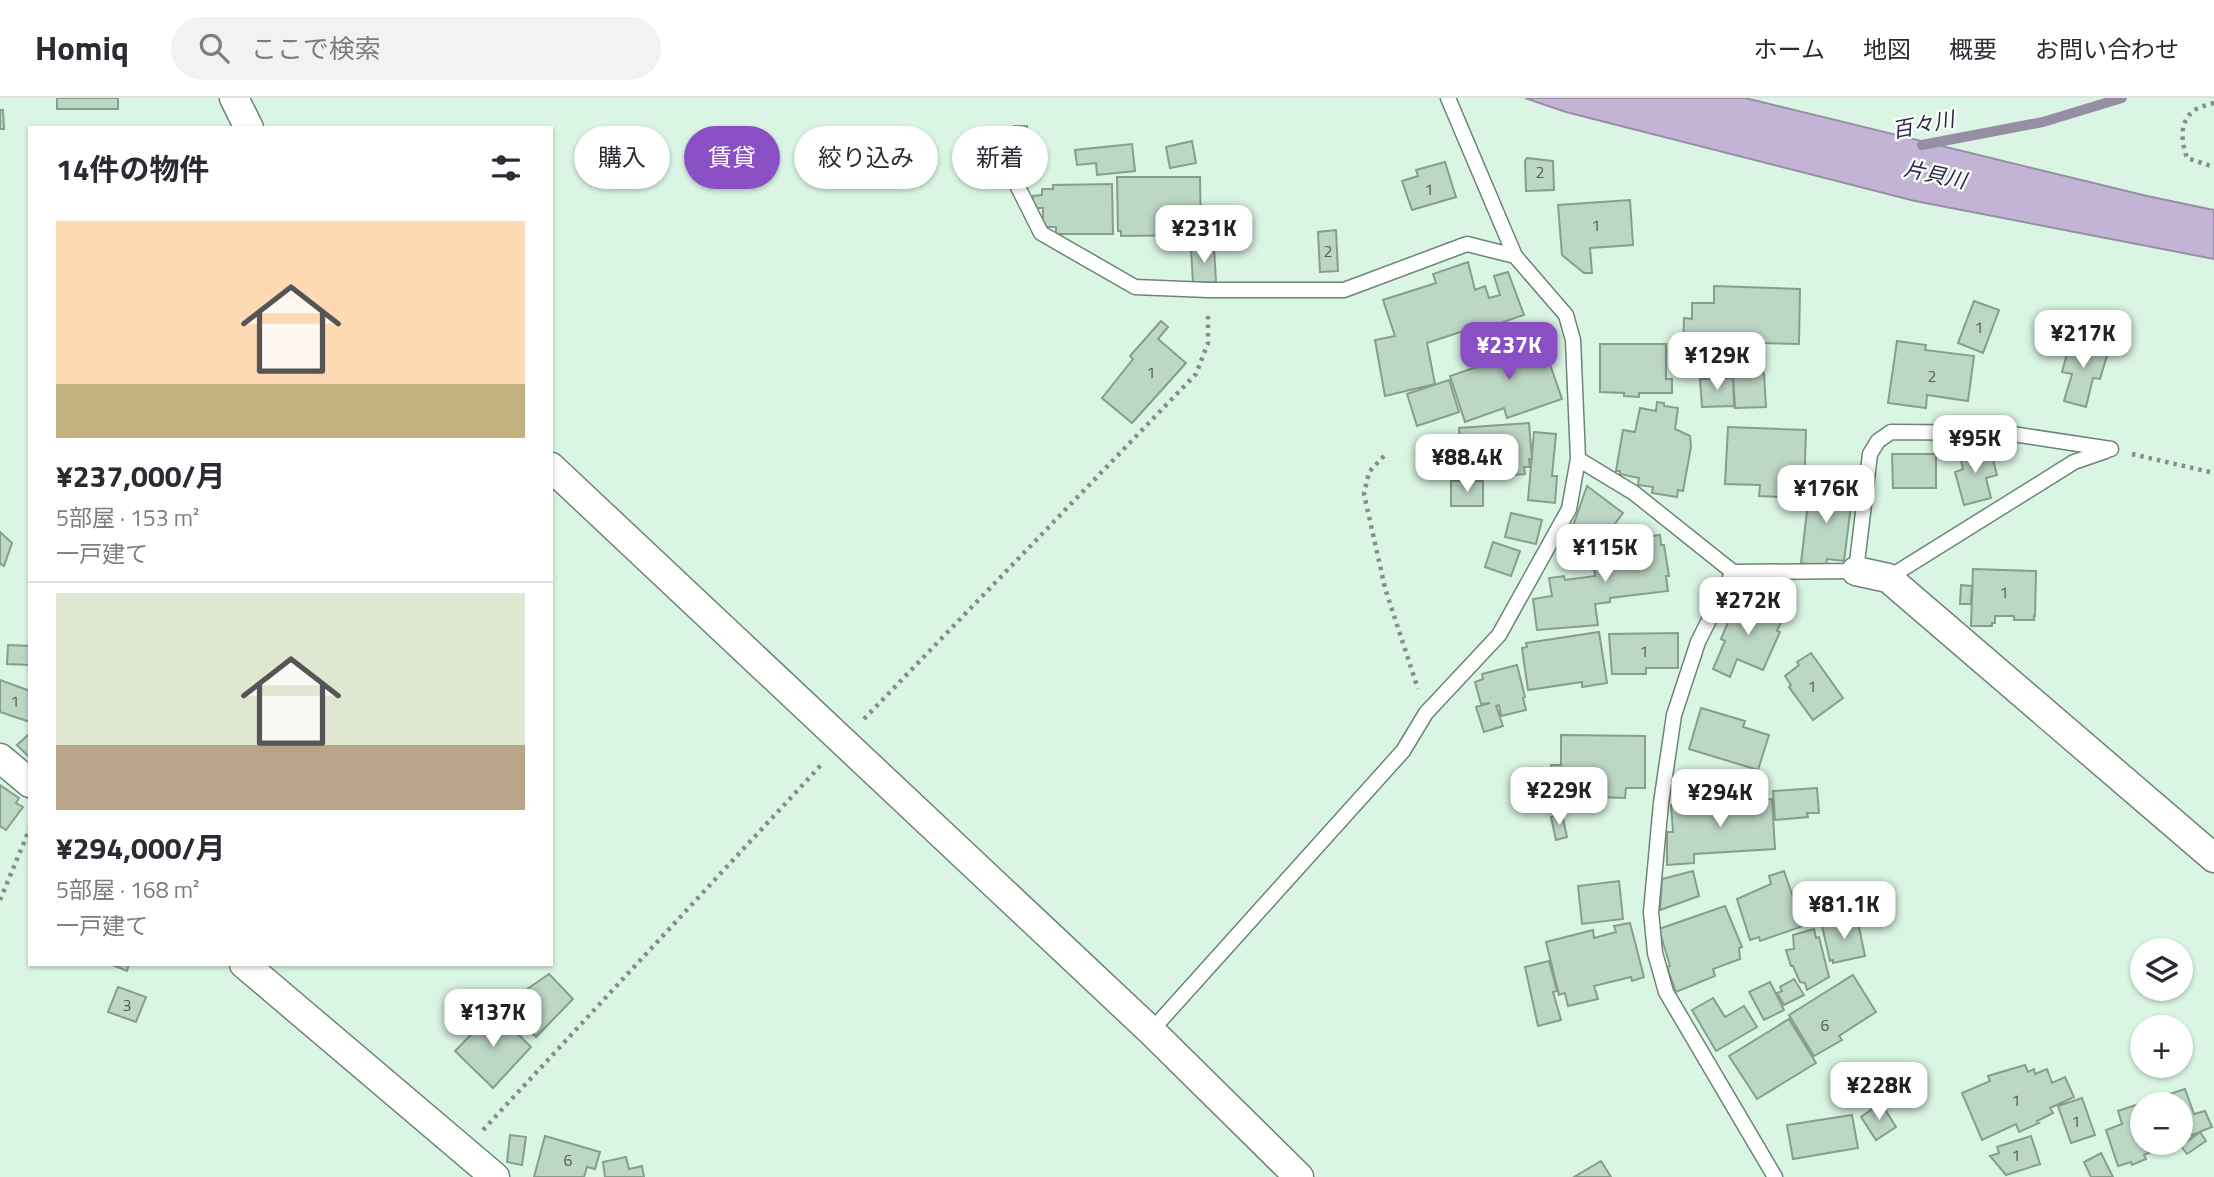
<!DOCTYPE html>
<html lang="ja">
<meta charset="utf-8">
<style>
body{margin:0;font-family:"Titillium Web","Noto Sans JP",sans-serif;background:#f2f2f3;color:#2b2b33;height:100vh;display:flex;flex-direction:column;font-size:26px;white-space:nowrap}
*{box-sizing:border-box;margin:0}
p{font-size:23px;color:#7c7c81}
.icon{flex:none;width:38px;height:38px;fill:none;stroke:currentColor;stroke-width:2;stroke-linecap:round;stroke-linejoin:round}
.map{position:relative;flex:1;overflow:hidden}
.details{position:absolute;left:28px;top:28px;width:525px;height:840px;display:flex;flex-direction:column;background:#fff;border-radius:0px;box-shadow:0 2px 5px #0004}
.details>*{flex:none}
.guide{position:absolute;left:574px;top:28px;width:665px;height:63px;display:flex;gap:14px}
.tools{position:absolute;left:2130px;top:840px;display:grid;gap:14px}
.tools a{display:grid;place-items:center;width:63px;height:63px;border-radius:50%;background:#fff;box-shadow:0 2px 5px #0004;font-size:35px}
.price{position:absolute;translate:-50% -60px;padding:0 16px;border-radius:14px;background:#fff;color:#222;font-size:23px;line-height:46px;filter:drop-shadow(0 2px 4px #0008)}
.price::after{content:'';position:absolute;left:50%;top:42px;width:21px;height:16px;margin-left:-10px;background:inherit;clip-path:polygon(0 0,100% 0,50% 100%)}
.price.on{background:#8b4fc5;color:#fff}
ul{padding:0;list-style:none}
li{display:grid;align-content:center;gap:14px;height:371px;padding:0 28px}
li+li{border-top:2px solid #e1e1e2}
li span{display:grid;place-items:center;height:217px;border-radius:0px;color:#555}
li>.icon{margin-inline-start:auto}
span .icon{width:126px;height:126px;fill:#fffc;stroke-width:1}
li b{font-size:30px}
h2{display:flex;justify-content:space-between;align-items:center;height:84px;padding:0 28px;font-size:30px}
.pill{padding:0 24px;border-radius:32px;background:#fff;box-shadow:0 2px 5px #0004;font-size:24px;line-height:63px}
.pill.on{background:#8b4fc5;color:#fff}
header{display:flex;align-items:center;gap:42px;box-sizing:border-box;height:98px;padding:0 35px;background:#fff;border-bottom:2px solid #e1e1e2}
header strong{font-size:33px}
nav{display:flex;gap:38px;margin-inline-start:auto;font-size:24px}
.search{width:490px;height:63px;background:#f2f2f3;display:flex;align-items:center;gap:18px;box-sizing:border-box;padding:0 24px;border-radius:38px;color:#7c7c81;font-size:26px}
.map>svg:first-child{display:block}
</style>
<header>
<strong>Homiq</strong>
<div class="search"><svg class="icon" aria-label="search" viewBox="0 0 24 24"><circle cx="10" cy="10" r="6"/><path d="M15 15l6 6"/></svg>ここで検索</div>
<nav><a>ホーム</a><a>地図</a><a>概要</a><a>お問い合わせ</a></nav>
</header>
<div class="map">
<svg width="2214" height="1079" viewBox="0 0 2214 1079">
<rect width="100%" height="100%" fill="#daf5e3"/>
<!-- water -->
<path fill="#c3b4d6" stroke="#968fa4" stroke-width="2" d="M 1525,0 L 1745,0 L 2147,98 L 2214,112 L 2214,161 L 1915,103 L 1566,14 Z"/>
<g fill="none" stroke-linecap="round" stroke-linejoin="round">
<!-- stream -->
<path stroke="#968fa4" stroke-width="10" d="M 1922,47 L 2043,24 L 2122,0"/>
</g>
<!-- building -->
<path fill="#bdd7c5" stroke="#859e8d" stroke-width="2" d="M 57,0 L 118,0 L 118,11 L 57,11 Z
M 0,12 L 3,12 L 4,31 L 0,31 Z
M 1014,28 L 1027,28 L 1027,45 L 1014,45 Z
M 1192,43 L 1196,65 L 1170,70 L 1166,49 Z
M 1132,46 L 1135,73 L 1097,77 L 1096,65 L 1077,67 L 1075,52 Z
M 1527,60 L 1553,63 L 1554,92 L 1526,93 L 1525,63 Z
M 1445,64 L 1456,99 L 1412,112 L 1402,83 L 1418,78 L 1416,72 Z
M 1117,79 L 1200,79 L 1201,134 L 1196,134 L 1196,137 L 1121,138 L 1121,133 L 1118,133 Z
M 1112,86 L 1113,136 L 1056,136 L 1056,129 L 1043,129 L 1043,110 L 1033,110 L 1033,98 L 1042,97 L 1042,91 L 1053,91 L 1053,87 Z
M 1630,102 L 1633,147 L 1590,150 L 1592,175 L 1584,175 L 1562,157 L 1558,107 Z
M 1201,111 L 1216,111 L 1216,146 L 1191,147 L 1191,139 L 1197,139 L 1197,134 L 1202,134 Z
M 1336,132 L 1338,173 L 1320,174 L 1318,134 Z
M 1214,149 L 1216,184 L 1193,185 L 1191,150 Z
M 1468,164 L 1475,192 L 1485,188 L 1489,200 L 1500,197 L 1494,178 L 1508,174 L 1524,217 L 1503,224 L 1510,241 L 1497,247 L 1488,225 L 1427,245 L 1435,286 L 1385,298 L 1375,242 L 1395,238 L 1383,202 L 1436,185 L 1433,176 Z
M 1714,188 L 1800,191 L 1799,246 L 1727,244 L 1727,256 L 1683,255 L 1684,220 L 1692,221 L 1692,205 L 1714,205 Z
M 1974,203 L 1999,212 L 1983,255 L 1958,245 Z
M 1161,223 L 1168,229 L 1158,241 L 1186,265 L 1132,325 L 1102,300 L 1133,261 L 1130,258 Z
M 1539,232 L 1545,258 L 1547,258 L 1562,301 L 1507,320 L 1504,310 L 1465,324 L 1450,278 L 1508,258 L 1512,270 L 1518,268 L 1512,238 Z
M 2071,241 L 2109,251 L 2100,281 L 2093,280 L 2086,309 L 2064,303 L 2072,276 L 2062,274 Z
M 1897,243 L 1926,247 L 1925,252 L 1974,258 L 1968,303 L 1927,297 L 1926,310 L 1888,305 Z
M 1600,246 L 1666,246 L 1666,281 L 1672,281 L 1672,295 L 1639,295 L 1639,299 L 1624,298 L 1624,295 L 1600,294 Z
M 1764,275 L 1766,309 L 1735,310 L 1733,276 Z
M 1733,280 L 1734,308 L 1702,309 L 1700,281 Z
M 1449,282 L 1459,314 L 1417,328 L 1407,296 Z
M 1657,304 L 1664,305 L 1664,308 L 1678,310 L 1675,331 L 1690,338 L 1691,349 L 1683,393 L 1678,392 L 1677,399 L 1652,395 L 1653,389 L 1638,387 L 1639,380 L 1620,376 L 1620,373 L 1616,373 L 1623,332 L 1635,334 L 1640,310 L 1656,313 Z
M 1529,325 L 1532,361 L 1529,361 L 1530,369 L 1524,369 L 1525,376 L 1474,380 L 1475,382 L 1452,381 L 1450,347 L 1460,346 L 1459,330 Z
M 1728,329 L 1806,332 L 1804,395 L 1781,395 L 1781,399 L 1759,398 L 1760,387 L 1725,386 Z
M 1534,334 L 1556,336 L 1552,378 L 1557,378 L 1555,405 L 1528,402 Z
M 1977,349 L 1978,354 L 1990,351 L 1997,377 L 1986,380 L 1991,400 L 1964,407 L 1955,374 L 1963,371 L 1959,354 Z
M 1892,356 L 1936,356 L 1936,390 L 1893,390 Z
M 1451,383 L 1483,383 L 1483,408 L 1451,408 Z
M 1810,387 L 1853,392 L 1844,463 L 1827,461 L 1826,468 L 1801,465 Z
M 1587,388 L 1623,415 L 1589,461 L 1567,445 Z
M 1511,415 L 1542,422 L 1536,446 L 1505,439 Z
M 0,434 L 12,445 L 4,468 L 0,466 Z
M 1660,437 L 1661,447 L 1664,447 L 1669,478 L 1666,478 L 1668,493 L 1610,500 L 1610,504 L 1595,506 L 1598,527 L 1537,532 L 1533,501 L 1552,498 L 1549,480 L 1564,478 L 1565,482 L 1595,478 L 1593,457 L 1618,454 L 1617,443 Z
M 1493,444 L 1520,453 L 1511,478 L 1485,469 Z
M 1973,471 L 2036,473 L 2035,518 L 2034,518 L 2034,522 L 2014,522 L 2014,518 L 1995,518 L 1995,525 L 1992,525 L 1992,528 L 1971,528 Z
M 1961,487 L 1972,488 L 1971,506 L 1960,506 Z
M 1744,501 L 1749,501 L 1782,522 L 1777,533 L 1780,534 L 1763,572 L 1737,561 L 1730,579 L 1713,571 L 1725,543 L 1721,541 L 1736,505 L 1741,507 Z
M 1599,534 L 1607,585 L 1582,589 L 1582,584 L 1528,592 L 1522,550 L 1527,549 L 1526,545 Z
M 1678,535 L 1678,570 L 1646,570 L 1646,576 L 1612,576 L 1609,536 Z
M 8,547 L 30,548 L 30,567 L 7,566 Z
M 1811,555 L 1843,600 L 1813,622 L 1789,589 L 1791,587 L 1785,578 L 1799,567 L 1797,564 Z
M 1517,567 L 1525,599 L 1523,600 L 1526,612 L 1501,618 L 1499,607 L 1496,608 L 1503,628 L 1484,634 L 1476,609 L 1490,605 L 1481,606 L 1475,584 L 1483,581 L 1482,576 Z
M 0,582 L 30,593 L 30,624 L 0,614 Z
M 1701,610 L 1745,623 L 1743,629 L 1769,637 L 1758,672 L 1689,651 Z
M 28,637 L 30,639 L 30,660 L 17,647 Z
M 1561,637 L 1645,638 L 1645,690 L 1626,690 L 1625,700 L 1599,699 L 1599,683 L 1575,683 L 1575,700 L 1551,700 L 1551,667 L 1561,667 Z
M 0,687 L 19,700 L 16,705 L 23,709 L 6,732 L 0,728 Z
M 1817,690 L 1819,715 L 1807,715 L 1808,719 L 1775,722 L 1773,693 Z
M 1772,701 L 1775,751 L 1694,756 L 1694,765 L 1667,767 L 1667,734 L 1673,734 L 1671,707 Z
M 1562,716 L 1567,739 L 1556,742 L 1551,719 Z
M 1693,773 L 1699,798 L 1660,812 L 1662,781 Z
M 1784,773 L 1803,828 L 1760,843 L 1759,839 L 1750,842 L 1737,801 L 1771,786 L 1769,778 Z
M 1619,783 L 1623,821 L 1582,826 L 1578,788 Z
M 1725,808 L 1742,849 L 1739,850 L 1740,861 L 1713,871 L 1715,878 L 1676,894 L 1667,869 L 1670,868 L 1659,831 Z
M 1857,820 L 1865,858 L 1833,865 L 1833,862 L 1830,863 L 1822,828 Z
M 1630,825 L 1644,879 L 1632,883 L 1631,879 L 1594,888 L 1598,901 L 1568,908 L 1565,895 L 1559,897 L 1546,844 L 1593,832 L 1594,840 L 1616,834 L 1614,828 Z
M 1814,831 L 1816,840 L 1819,839 L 1829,879 L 1807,892 L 1805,885 L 1800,884 L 1793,868 L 1791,868 L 1786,852 L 1794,851 L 1793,837 Z
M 1549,863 L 1557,893 L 1553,894 L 1561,922 L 1538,928 L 1525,869 Z
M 110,866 L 129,866 L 127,873 Z
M 549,876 L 573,901 L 536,939 L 504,907 Z
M 1853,877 L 1876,914 L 1839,938 L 1842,942 L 1814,958 L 1789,917 Z
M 1794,881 L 1804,897 L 1784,907 L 1777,895 L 1782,893 L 1780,889 Z
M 1770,884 L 1784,912 L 1764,922 L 1749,894 Z
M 118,889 L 146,899 L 136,924 L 108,914 Z
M 1713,900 L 1725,919 L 1744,908 L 1757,929 L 1716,953 L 1692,912 Z
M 494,913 L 531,949 L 493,990 L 455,953 Z
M 1789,921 L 1816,965 L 1757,1001 L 1729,958 Z
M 2025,967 L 2028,974 L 2034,971 L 2035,976 L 2047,971 L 2052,985 L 2065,979 L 2074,999 L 2050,1010 L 2053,1015 L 2037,1023 L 2039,1025 L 2019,1034 L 2016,1026 L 1982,1042 L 1962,995 L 1990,983 L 1988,978 Z
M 2185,991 L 2194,1016 L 2205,1013 L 2212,1029 L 2180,1042 L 2180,1006 L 2142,1006 L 2142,1045 L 2173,1045 L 2144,1057 L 2146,1061 L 2132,1067 L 2131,1064 L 2118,1068 L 2106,1032 L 2122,1026 L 2118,1013 Z
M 2082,1000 L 2095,1037 L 2071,1045 L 2058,1008 Z
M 1881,1005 L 1896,1029 L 1876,1042 L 1861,1019 Z
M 1852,1017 L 1858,1050 L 1793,1061 L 1787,1027 Z
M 2200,1034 L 2206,1043 L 2187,1056 L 2181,1048 Z
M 510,1037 L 526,1039 L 522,1067 L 507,1064 Z
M 545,1038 L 600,1054 L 595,1071 L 587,1069 L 584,1079 L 534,1079 Z
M 2031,1038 L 2040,1066 L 2006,1077 L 1990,1058 L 1999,1055 L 1997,1049 Z
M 2101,1055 L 2113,1079 L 2091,1079 L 2084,1064 Z
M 626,1059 L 629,1071 L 642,1068 L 644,1079 L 605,1079 L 603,1064 Z
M 1601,1063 L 1611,1079 L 1574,1079 Z"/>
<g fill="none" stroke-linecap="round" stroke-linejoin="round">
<defs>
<path id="service" d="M 1448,0 L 1515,158
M 988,47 L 1012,77 L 1041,135 L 1135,189 L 1208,192 L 1344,192 L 1467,146 L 1515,158 L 1566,217 L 1573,242 L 1578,361 L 1569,411 L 1499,537 L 1426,615 L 1403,653 L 1151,933
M 1578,361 L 1634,395 L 1733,474 L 1856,473 L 1870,356 L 1878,343 L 1891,334 L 2006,335 L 2111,351
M 1733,474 L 1698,544 L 1674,617 L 1661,705 L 1651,814 L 1655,855 L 1666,894 L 1775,1079
M 1888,480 L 2074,364 L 2106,353"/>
<path id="minor" d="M 234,0 L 249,30
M 551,369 L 1151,933 L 1299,1079
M 1856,473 L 1888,480 L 2214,760
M 0,660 L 30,685
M 244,866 L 495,1079"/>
</defs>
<!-- service casing -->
<use href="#service" stroke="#6d8575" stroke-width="17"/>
<!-- minor casing -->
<use href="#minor" stroke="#6d8575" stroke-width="31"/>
<!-- path -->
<path stroke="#809286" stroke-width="4.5" stroke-dasharray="3.5 5" stroke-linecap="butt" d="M 2214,5 C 2208,7 2198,9 2193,13 C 2178,26 2182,45 2187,60 L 2214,69
M 2132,356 L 2214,375
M 1384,358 L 1369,374 L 1364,396 L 1385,490 L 1418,591
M 864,621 L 1196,276 L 1208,245 L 1208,216
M 0,802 L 30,730
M 483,1032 L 822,666"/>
<!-- service -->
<use href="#service" stroke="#fff" stroke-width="14"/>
<!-- minor -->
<use href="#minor" stroke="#fff" stroke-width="28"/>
</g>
<g text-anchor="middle" stroke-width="5" stroke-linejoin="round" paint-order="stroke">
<!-- number labels -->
<g font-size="16" fill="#516056">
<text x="1540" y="80">2</text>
<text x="1429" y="97">1</text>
<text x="1596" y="133">1</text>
<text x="1328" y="159">2</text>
<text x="1979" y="235">1</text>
<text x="1151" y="280">1</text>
<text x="1932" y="284">2</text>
<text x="2004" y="500">1</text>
<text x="1644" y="559">1</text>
<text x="1812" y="594">1</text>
<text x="15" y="609">1</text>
<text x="127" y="913">3</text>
<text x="1825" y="933">6</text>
<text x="2016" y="1008">1</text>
<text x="2076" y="1029">1</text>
<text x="2016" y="1063">1</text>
<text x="568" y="1068">6</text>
</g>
<!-- water labels -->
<g font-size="21" font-style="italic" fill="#37224e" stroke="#f3fef6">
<text transform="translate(1923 27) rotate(-11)" y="7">百々川</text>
<text transform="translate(1935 77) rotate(12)" y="7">片貝川</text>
</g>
</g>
</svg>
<div class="tools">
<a><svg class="icon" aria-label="layers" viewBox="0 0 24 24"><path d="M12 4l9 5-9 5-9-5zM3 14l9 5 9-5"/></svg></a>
<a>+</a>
<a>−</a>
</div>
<b class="price" style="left:1204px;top:167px">¥231K</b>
<b class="price" style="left:2083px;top:272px">¥217K</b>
<b class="price on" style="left:1509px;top:284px">¥237K</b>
<b class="price" style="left:1717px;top:294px">¥129K</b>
<b class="price" style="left:1975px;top:377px">¥95K</b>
<b class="price" style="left:1467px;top:396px">¥88.4K</b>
<b class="price" style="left:1826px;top:427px">¥176K</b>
<b class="price" style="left:1605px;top:486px">¥115K</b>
<b class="price" style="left:1748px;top:539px">¥272K</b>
<b class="price" style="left:1559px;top:729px">¥229K</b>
<b class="price" style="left:1720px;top:731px">¥294K</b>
<b class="price" style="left:1844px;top:843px">¥81.1K</b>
<b class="price" style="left:493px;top:951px">¥137K</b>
<b class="price" style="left:1879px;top:1024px">¥228K</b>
<div class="guide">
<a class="pill">購入</a>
<a class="pill on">賃貸</a>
<a class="pill">絞り込み</a>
<a class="pill">新着</a>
</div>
<section class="details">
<h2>14件の物件<svg class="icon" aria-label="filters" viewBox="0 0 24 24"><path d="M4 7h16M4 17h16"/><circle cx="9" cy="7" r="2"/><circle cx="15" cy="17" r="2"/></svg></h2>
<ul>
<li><span style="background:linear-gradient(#ffd9b3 75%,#c2b280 0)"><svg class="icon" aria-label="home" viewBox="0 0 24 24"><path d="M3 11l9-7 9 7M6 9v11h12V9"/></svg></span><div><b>¥237,000/月</b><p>5部屋 · 153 m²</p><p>一戸建て</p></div></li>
<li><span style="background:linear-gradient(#dfe7d0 70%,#b9a48a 0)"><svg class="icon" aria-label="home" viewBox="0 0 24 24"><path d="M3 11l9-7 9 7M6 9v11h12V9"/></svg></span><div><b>¥294,000/月</b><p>5部屋 · 168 m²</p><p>一戸建て</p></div></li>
</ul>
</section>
</div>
